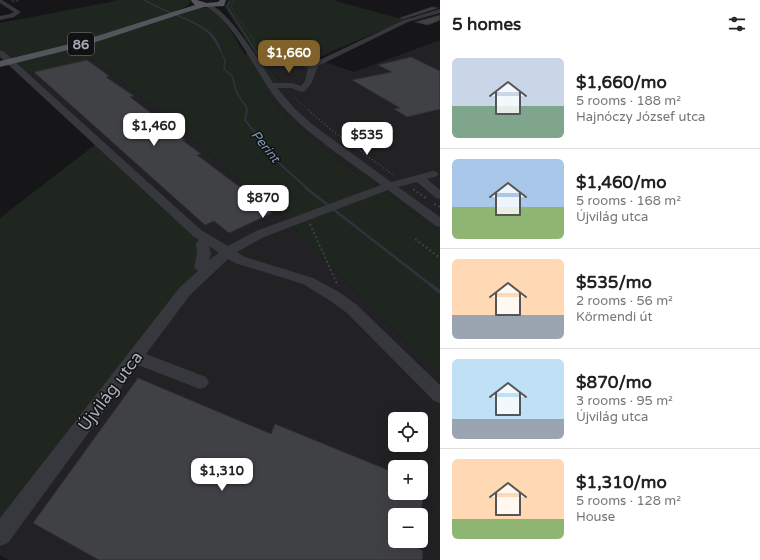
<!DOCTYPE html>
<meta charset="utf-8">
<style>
body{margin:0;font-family:"Varela Round",sans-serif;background:#f2f2f2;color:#222;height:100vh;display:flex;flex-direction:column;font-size:15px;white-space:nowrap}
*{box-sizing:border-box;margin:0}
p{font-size:13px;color:#767676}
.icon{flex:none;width:22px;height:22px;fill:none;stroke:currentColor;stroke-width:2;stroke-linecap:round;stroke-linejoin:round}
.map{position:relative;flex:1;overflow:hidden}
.drawer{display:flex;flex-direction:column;background:#fff;width:320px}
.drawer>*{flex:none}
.controls{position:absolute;left:388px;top:412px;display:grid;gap:8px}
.controls a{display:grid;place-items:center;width:40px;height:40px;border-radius:6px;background:#fff;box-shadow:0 4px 16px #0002;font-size:20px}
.price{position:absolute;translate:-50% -34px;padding:0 9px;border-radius:8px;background:#fff;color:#222;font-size:13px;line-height:26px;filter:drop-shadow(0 1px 2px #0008)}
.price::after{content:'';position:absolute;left:50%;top:24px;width:12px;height:9px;margin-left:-6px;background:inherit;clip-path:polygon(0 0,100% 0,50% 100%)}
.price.active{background:#80622a;color:#fff}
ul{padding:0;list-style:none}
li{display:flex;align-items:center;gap:12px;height:100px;padding:0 12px}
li+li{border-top:1px solid #e0e0e0}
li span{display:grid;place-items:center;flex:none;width:112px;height:80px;border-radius:6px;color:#555}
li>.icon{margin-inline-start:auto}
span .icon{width:48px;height:48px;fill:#fffc;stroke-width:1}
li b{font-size:17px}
h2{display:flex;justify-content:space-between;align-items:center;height:48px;padding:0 12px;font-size:17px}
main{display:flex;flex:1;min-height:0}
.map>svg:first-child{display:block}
</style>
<main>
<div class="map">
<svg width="440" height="560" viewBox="0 0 440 560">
<rect width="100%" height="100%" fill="#161618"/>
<!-- built -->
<path fill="#222225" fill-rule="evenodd" d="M 440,40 L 440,233 L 413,214 L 395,198 L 368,183 L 317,143 L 281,110 L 266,92 L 280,80 L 265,62 L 259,51 L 269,46 L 293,41 L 317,49 L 337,49 L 316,59 L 354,72 Z
M 93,58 L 173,122 L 287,220 L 375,312 L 440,373 L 440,560 L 8,560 L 0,555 L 0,523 L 170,301 L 217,252 L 21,75 ZM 395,419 L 421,419 L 421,445 L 395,445 ZM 395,467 L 421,467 L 421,493 L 395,493 ZM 395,515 L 421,515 L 421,541 L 395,541 Z"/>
<!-- green -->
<path fill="#1e261f" d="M 114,0 L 191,0 L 187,6 L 180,10 L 183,12 C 191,10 201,6 208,8 C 223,12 237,42 245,55 L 253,51 L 224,6 L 228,3 L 227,0 L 338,0 L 335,1 L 406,20 L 337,49 L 317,49 L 293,41 L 269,46 L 259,51 L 265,62 L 280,81 L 266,92 L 281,110 L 317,143 L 368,183 L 395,198 L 413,214 L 440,233 L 440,373 L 375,312 L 287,220 L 173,122 L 93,58 L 21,75 L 0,53 L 0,23 L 116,1 Z
M 96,144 L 129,172 L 217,252 L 0,523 L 0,218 Z"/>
<!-- water -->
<path fill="#2c353c" d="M 143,0 L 146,0 C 165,12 200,20 213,35 C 219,41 221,51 224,58 C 220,52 214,39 209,34 C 193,19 163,13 143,0 Z"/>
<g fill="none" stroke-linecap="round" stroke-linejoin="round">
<!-- stream-far3 -->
<path stroke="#2c353c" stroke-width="1.5" d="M 12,0 L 14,2
M 16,0 L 18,1
M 230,2 L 227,6 L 228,8 L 259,56
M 223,56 L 225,60 L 224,69 L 232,76 L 237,93 L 247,108 L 246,111"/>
<!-- stream-far2 -->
<path stroke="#2c353c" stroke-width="2" d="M 247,110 L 245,120 L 281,165 L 308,189"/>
<!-- stream-far1 -->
<path stroke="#2c353c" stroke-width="2.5" d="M 306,188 L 432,286"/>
<!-- stream -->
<path stroke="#2c353c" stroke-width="3.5" d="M 431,285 L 440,292"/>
</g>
<!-- building -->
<path fill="#404145" stroke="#303034" d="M 432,7 L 438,8 L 403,19 L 400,18 Z
M 440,15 L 440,20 L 428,25 L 415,22 Z
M 411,57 L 440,71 L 440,109 L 407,117 L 394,109 L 400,108 L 352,80 L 392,72 L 378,65 Z
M 87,60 L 109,76 L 106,77 L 134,96 L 130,97 L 151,113 L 150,113 L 185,140 L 182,140 L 201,154 L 197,155 L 261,203 L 259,204 L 272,213 L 229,233 L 214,221 L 205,225 L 34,72 Z
M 372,130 L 391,142 L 364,149 L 346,137 Z
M 138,378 L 271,434 L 275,424 L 395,473 L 395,493 L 424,493 L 420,515 L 395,515 L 395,541 L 415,541 L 414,546 L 423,551 L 422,560 L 99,560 L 33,523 Z"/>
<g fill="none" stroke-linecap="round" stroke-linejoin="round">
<!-- path-far2 -->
<path stroke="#3d3f44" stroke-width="1" stroke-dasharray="1 1.5" stroke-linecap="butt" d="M 233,0 L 234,2 L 231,6 C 238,20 249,31 256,45
M 294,98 L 310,111"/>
<!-- path-far1 -->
<path stroke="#3d3f44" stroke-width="1.5" stroke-dasharray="1.5 2" stroke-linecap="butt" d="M 308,110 L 334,132 L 395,176"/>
<!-- path -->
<path stroke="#3d3f44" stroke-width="2" stroke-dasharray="2 2.5" stroke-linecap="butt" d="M 413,189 L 426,198
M 434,204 L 440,207
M 310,224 L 338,286
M 415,239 L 440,258"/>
<!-- minor -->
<path fill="#37383d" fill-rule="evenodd" d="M 0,0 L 2,0 L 21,12 L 14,17 L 0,20 L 0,16 L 10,14 L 14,12 L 0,3 Z
M 205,4 C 225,2 263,67 273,83 L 292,83 L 301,86 L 305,81 L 308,68 L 272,56 L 272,52 L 278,52 L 311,64 L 404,20 L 440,9 L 440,13 L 408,22 L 318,66 L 311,84 L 305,91 L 302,92 L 291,88 L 277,88 L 295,109 L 313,125 L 391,182 L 433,171 L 437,172 L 438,174 L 437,176 L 427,179 L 440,190 L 440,199 L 436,198 L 417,182 L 398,187 L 440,217 L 440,227 L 436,226 L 388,190 L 264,237 L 237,252 L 245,257 L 313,278 L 339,292 L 357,305 L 440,385 L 440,403 L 434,401 L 347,313 L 329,300 L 303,284 L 235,263 L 228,259 L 190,295 L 146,354 L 206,377 L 209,382 L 206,387 L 200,389 L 138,365 L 8,543 L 0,546 L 0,518 L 180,287 L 198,271 L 194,267 L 197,254 L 196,243 L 199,240 L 193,236 L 0,57 L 0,51 L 3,51 L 201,230 L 228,246 L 256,231 L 381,185 C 348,160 310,137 282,106 C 257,78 238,24 205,6 ZM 209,246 L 219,253 L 209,260 L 211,254 Z"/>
<!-- major -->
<path fill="#53555c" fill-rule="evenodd" d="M 191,0 L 197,0 L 207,3 L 218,2 L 220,0 L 226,0 L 224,6 L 204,7 L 184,13 L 84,46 L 0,67 L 0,61 L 78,42 L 195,5 L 192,2 Z"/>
</g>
<g text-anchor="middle" stroke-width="3" stroke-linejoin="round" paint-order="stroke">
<!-- shield labels -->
<rect fill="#111113" stroke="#7b7e86" stroke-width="1" x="68" y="33" width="26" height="22" rx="3"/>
<g font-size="13" font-weight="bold" fill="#a8adb8">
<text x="81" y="49">86</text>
</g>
<!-- far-water labels -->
<g font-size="13" font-style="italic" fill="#7f9bb3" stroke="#111113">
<text transform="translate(266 146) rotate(51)" y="5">Perint</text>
</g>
<!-- near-street labels -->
<g font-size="17" fill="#a8adb8" stroke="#111113">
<text transform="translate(110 391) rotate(-53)" y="6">Újvilág utca</text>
</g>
</g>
</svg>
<div class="controls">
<a><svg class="icon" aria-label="locate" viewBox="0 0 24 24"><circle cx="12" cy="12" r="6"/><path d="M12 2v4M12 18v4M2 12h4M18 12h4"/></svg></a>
<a>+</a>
<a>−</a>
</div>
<b class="price active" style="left:289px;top:74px">$1,660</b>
<b class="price" style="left:154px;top:147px">$1,460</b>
<b class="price" style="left:367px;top:156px">$535</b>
<b class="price" style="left:263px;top:219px">$870</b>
<b class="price" style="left:222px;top:492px">$1,310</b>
</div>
<section class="drawer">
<h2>5 homes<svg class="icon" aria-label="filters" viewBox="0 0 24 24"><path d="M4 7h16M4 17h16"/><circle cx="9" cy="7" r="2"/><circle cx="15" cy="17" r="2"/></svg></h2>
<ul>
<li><span style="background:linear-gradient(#c9d6e8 60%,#7fa58c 0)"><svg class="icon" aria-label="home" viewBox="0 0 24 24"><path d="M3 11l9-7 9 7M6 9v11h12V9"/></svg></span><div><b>$1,660/mo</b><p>5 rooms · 188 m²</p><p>Hajnóczy József utca</p></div></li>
<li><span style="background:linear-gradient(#a9c7e8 60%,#8fb573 0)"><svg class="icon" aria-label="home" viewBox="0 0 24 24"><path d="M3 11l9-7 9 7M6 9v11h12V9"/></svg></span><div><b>$1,460/mo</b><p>5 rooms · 168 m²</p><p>Újvilág utca</p></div></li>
<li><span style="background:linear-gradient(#ffd9b3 70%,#9aa5b1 0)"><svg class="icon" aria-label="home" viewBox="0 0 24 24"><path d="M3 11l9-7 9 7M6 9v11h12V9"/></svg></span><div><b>$535/mo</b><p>2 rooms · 56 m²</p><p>Körmendi út</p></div></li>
<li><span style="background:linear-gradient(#bfe0f5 75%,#9aa5b1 0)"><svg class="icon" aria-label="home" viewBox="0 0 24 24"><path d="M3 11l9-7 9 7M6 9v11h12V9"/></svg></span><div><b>$870/mo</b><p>3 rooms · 95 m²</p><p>Újvilág utca</p></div></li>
<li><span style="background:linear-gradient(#ffd9b3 75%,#8fb573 0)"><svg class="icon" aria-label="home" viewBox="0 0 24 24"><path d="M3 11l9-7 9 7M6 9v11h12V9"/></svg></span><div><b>$1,310/mo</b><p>5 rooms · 128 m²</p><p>House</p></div></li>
</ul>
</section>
</main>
